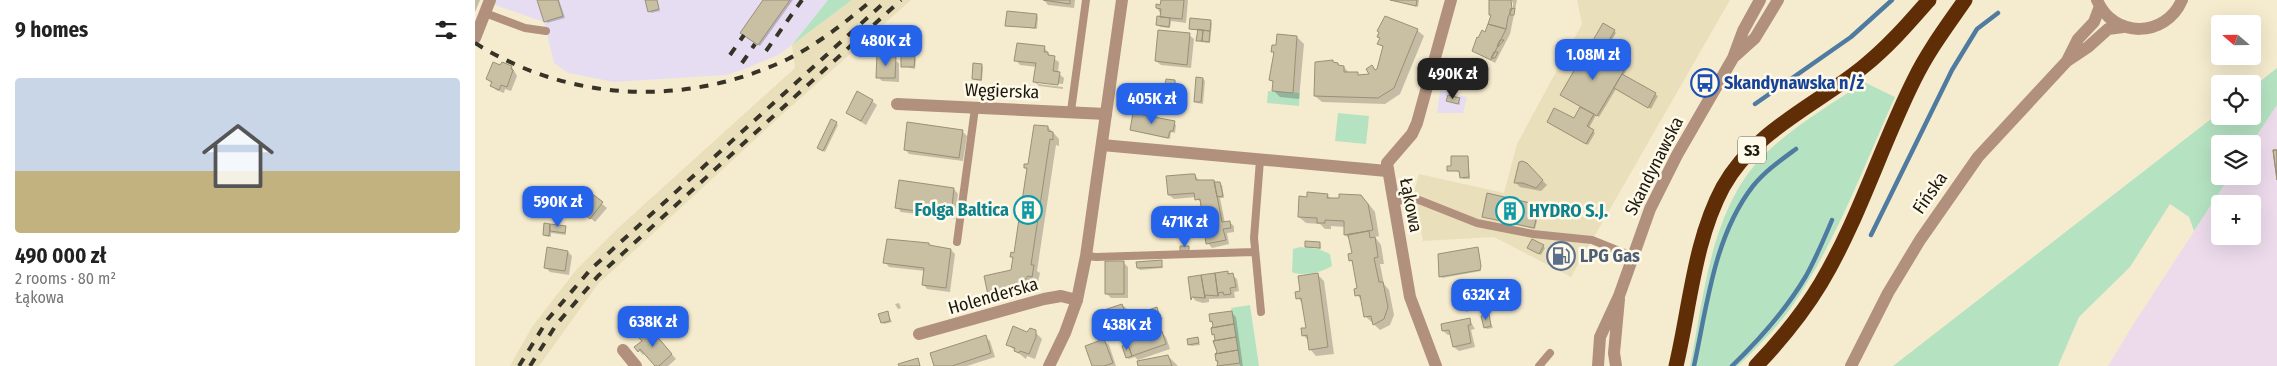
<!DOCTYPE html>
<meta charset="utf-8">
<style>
body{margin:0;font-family:"Fira Sans Condensed",sans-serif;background:#f2f2f2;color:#222;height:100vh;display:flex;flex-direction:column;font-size:19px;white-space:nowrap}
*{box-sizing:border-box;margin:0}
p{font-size:16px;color:#767676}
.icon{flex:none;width:28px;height:28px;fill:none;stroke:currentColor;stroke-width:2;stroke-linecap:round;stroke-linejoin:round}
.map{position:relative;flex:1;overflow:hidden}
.drawer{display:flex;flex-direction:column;background:#fff;width:475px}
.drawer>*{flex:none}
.needle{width:32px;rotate:290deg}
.controls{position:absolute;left:1736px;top:15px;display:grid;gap:10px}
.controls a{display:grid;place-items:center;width:50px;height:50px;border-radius:5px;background:#fff;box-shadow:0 5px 20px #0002;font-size:25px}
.price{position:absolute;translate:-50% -42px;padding:0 11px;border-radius:10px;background:#2563eb;color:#fff;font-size:16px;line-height:32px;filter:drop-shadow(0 1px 2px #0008)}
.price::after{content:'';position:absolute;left:50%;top:30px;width:15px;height:11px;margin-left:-8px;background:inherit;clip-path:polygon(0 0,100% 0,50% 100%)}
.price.current{background:#222;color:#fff}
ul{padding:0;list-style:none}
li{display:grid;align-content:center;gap:10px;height:265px;padding:0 15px}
li span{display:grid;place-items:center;height:155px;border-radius:5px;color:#555}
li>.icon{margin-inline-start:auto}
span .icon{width:90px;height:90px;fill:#fffc;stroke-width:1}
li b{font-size:21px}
h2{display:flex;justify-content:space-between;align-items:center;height:60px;padding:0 15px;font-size:21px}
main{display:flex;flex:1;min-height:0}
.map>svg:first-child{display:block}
</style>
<main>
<section class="drawer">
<h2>9 homes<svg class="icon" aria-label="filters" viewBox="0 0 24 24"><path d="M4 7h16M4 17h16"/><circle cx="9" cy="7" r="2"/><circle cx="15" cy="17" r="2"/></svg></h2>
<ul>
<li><span style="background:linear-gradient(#c9d6e8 60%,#c2b280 0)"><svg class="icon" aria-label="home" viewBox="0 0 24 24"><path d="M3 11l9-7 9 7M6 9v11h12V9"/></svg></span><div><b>490 000 zł</b><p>2 rooms · 80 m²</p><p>Łąkowa</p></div></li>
</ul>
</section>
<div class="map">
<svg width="1802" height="366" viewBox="0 0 1802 366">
<rect width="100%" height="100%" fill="#f5eccf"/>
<!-- built -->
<path fill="#eadfbb" d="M 377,0 L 436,0 L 311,111 L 123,284 L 64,366 L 35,366 L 57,327 L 101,270 L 142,229 L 320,68 L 317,45 Z
M 1102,0 L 1255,0 L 1096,277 L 1019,237 L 948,241 L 939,192 L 944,174 L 1029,193 L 1042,144 L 1107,24 Z"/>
<!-- industrial -->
<path fill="#e6ddf3" d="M 6,0 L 353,0 L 317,45 L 303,55 L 267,70 L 251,75 L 139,82 L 93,73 L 79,63 L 69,22 Z
M 965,90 L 992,97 L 988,113 L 962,113 Z"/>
<!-- education -->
<path fill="#eddbec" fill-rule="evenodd" d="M 1802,105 L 1802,366 L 1633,366 L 1656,328 L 1755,176 L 1778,176 L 1776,144 ZM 1745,204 L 1778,204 L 1778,236 L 1745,236 Z"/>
<!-- green -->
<path fill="#b5e3c2" d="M 353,0 L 377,0 L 317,45 Z
M 1802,68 L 1802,105 L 1776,144 L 1745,144 L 1745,176 L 1755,176 L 1719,231 L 1714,217 L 1695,204 L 1655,267 L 1604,317 L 1583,366 L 1418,366 L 1745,112 L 1745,116 L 1778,116 L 1778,87 Z
M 1389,82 L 1420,97 C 1388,168 1360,245 1315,309 C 1300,330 1281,348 1263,366 L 1215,366 C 1229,297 1235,213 1285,159 C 1315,128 1354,106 1389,82 Z
M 793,91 L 825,93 L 824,106 L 792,103 Z
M 863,113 L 894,116 L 891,144 L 860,141 Z
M 825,247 L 844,249 L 855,254 L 857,266 C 848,272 827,277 817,272 L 818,249 Z
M 775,305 L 784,366 L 765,366 L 756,308 Z"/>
<!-- shadow -->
<path fill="#0003" fill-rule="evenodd" d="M 0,0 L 5,0 L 0,12 Z
M 63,0 L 84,0 L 90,18 L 72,23 Z
M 171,0 L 182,0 L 185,11 L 176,13 Z
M 290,0 L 318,0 L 285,46 L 269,35 Z
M 569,0 L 600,0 L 599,8 L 573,5 Z
M 687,0 L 713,0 L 711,23 L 696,21 L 695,28 L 685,27 L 683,25 L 688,18 L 682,8 L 686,6 Z
M 916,0 L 944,0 L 943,7 Z
M 1016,0 L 1042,0 L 1035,34 L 1020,63 L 999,51 L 1011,34 L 1017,16 ZM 1036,0 L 1038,3 L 1038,15 L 1036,15 Z
M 561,15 L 563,17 L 562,29 L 531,25 Z
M 735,22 L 737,23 L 735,43 L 725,42 L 723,40 L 724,31 L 716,28 Z
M 942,30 L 949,36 L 925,94 L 910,104 L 847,102 L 840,96 L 859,64 L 869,67 L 875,74 L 892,77 L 896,75 L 896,66 L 901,71 L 906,61 L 905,59 L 909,48 L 904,44 L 906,39 L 904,37 Z
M 1139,31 L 1141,33 L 1131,50 L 1121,44 Z
M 714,35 L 719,39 L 716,68 L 686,65 L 681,61 Z
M 822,37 L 829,44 L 824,99 L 805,97 L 799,91 L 799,83 L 796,80 L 800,54 L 798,52 L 802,46 Z
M 569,47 L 576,57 L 584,62 L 583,73 L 589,78 L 588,84 L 563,82 L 563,84 L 588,87 L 588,89 L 564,86 L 560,82 L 562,67 L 545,65 L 541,60 Z
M 432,53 L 434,57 L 441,59 L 440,69 L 427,66 Z
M 408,54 L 424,63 L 424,82 L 407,81 L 403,77 Z
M 27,64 L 37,67 L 42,76 L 36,91 L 30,89 L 29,93 L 21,90 L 13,79 Z
M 506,65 L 508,67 L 507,81 L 500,80 L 498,78 Z
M 1150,68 L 1152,69 L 1148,76 L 1183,96 L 1176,109 L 1141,89 L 1124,117 L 1121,115 L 1114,128 L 1120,133 L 1113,145 L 1075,124 L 1099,120 L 1107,107 L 1086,95 Z
M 728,79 L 730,81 L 728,104 L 722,103 L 720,101 Z
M 700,81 L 702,85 L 709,88 L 708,102 L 690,99 Z
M 984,99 L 985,105 L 973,100 Z
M 397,101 L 402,105 L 391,125 L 372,113 Z
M 361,123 L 363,125 L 350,152 L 345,149 Z
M 699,123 L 701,125 L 700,133 L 696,132 L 695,139 L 656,130 Z
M 573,127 L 584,139 L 584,146 L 581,145 L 562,271 L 565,273 L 563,282 L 559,282 L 553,290 L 554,295 L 521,301 L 515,294 L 537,271 L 539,259 L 536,256 L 540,254 L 546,214 L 544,211 L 547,210 L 553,170 L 550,167 L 554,165 Z
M 487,131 L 492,136 L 488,161 L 434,154 L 430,149 Z
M 993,158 L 995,179 L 988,179 L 986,172 L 973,170 Z
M 1051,164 L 1072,185 L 1066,191 L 1045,187 L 1041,183 Z
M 720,175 L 724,181 L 747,185 L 749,198 L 745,198 L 750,223 L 754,222 L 759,226 L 759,232 L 752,233 L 754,244 L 737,248 L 733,243 L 727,204 L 721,197 L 699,199 L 694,195 Z
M 425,182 L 479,189 L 483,194 L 480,219 L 426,212 L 422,207 Z
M 113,192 L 132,208 L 120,222 L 104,208 Z
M 852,195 L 857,199 L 893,203 L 900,212 L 904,236 L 900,237 L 906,245 L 909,264 L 905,264 L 909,284 L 914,290 L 919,315 L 915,325 L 905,330 L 890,316 L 887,301 L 882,295 L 884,289 L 879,264 L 875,260 L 878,254 L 876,240 L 870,235 L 871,227 L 856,226 L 856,229 L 850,229 L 845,224 L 831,223 L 824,217 L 833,198 Z
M 1063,206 L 1065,208 L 1060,229 L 1008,216 Z
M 706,224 L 710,237 L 696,238 L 694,236 Z
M 70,225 L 90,228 L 91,235 L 76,233 L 76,237 L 71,236 L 69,234 Z
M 454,244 L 457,247 L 476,250 L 480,254 L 475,292 L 452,289 L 448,284 L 450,271 L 414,267 L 410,262 Z
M 845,244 L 846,249 L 831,246 Z
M 1068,246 L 1070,248 L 1066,255 L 1053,248 Z
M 1003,248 L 1006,271 L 967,278 L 966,276 Z
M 93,252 L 97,256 L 94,275 L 75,272 L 70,267 Z
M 648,262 L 653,267 L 653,298 L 636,298 L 632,294 Z
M 686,262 L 688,268 L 665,270 L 663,268 Z
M 752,272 L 762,279 L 764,291 L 759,292 L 760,298 L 734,299 L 734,302 L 728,303 L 721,301 L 717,297 Z
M 842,274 L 849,281 L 859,354 L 841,356 L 835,349 L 834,341 L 828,335 L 832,329 L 828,304 L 823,298 Z
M 994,299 L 997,310 L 991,312 L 989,310 Z
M 424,303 L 426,308 L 423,309 L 420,304 Z
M 647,305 L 652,309 L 658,329 L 639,336 L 634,332 L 627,312 Z
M 681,309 L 688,319 L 668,326 L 664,322 L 664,315 Z
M 190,310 L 198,316 L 190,327 L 182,320 Z
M 412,312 L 417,322 L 409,324 L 407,322 Z
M 756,312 L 761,317 L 768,366 L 744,366 L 742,360 L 743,350 L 740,347 L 740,337 L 738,334 L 738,324 L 736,321 Z
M 1013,316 L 1018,328 L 1012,329 L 1010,327 Z
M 994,319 L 1000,329 L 996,330 L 1000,347 L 984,351 L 979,347 L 977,334 L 973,335 L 968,331 Z
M 558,330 L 567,339 L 560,359 L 552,356 L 551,359 L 533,345 Z
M 686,332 L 691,337 L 695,349 L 663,360 L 660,357 L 654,359 L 652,358 Z
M 180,334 L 201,359 L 193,366 L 181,366 L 170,353 L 168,355 L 161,347 Z
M 510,337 L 515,341 L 520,357 L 492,366 L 460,366 Z
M 722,338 L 725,345 L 716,346 L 714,344 Z
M 629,341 L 634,345 L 641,366 L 618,366 Z
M 693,356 L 703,366 L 664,366 Z"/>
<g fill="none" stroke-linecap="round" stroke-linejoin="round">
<!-- stream -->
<path stroke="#507ba1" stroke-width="4.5" d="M 1280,104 L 1376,37 L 1417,0
M 1396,235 L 1477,70 L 1502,29 L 1523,13
M 1219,366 C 1232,306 1239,236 1278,186 C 1290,171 1306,160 1321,149
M 1257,366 C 1285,339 1311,310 1331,276 C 1341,258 1349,239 1357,220"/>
</g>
<!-- building -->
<path fill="#c9c0a4" stroke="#999075" d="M 62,0 L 83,0 L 88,16 L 69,22 Z
M 170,0 L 182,0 L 184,9 L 173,12 Z
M 288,0 L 315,0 L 283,45 L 265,33 Z
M 568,0 L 595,0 L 595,4 Z
M 686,0 L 709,0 L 707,19 L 685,17 L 686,9 L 681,8 L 681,4 L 685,5 Z
M 915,0 L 942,0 L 941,6 Z
M 1014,0 L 1036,0 L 1037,9 L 1033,17 L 1031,29 L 1013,24 L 1016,15 L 1014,15 Z
M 1040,8 L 1039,15 L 1035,15 L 1035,9 Z
M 532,11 L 562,14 L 560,28 L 530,26 Z
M 682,16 L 695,18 L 694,27 L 681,25 Z
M 910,16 L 943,29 L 919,88 L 903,98 L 839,96 L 840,62 L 858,60 L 858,62 L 863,63 L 863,65 L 869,66 L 869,72 L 883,72 L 883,75 L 894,74 L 891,69 L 897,65 L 900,70 L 902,69 L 908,46 L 902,44 L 905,38 L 902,37 L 904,32 L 902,31 Z
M 715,18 L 736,20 L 735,31 L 714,29 Z
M 1128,23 L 1140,30 L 1129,49 L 1117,42 Z
M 1013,24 L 1031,29 L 1016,60 L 997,51 L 1002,37 L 1003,38 L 1007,30 L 1010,32 Z
M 723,29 L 728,30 L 727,41 L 721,41 Z
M 683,30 L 715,33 L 712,65 L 680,61 Z
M 728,30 L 735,31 L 734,42 L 727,41 Z
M 802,34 L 822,36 L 818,93 L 797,91 L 798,81 L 794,80 L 799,52 L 796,52 L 797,45 L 801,45 Z
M 1025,40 L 1029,40 L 1023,47 L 1022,46 Z
M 542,43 L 570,46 L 569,52 L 573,52 L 573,55 L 580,56 L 578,71 L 585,72 L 583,85 L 558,82 L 561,63 L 539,61 Z
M 1112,48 L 1122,53 L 1123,50 L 1151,67 L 1122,116 L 1085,95 Z
M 426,51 L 433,51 L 433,56 L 440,56 L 439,67 L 426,67 Z
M 1019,52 L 1023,52 L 1020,58 L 1016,58 Z
M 402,53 L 409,53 L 409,57 L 421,57 L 420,78 L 401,78 Z
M 18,62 L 25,65 L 27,62 L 37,66 L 36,69 L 38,70 L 32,87 L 26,85 L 24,90 L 15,86 L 17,82 L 11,79 Z
M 498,63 L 507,64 L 506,80 L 497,79 Z
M 1147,74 L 1181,93 L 1173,108 L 1139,88 Z
M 721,77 L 728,78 L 726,102 L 719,102 Z
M 691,79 L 700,80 L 700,84 L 708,85 L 707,101 L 688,99 Z
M 382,91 L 398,100 L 386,121 L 371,113 Z
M 973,95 L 985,98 L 983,104 L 971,101 Z
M 1105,107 L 1119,114 L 1112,126 L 1119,130 L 1111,144 L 1072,122 L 1079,108 L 1099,118 Z
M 658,113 L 700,121 L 698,131 L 695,131 L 693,138 L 655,130 Z
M 356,119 L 362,122 L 348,151 L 342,148 Z
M 432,122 L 488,130 L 484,158 L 429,150 Z
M 559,125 L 573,126 L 573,131 L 578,132 L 578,140 L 575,139 L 556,265 L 559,265 L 557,277 L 553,276 L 547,283 L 548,288 L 513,295 L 509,276 L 536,270 L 538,257 L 535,257 L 536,252 L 539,253 L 545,212 L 542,212 L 543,208 L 546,208 L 552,168 L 549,168 L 549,164 L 553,164 Z
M 1798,150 L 1802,150 L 1802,180 Z
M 1798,150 L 1802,150 L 1802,180 Z
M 976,156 L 993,156 L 994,177 L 985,178 L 984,171 L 972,171 L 972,166 L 976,166 Z
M 1047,161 L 1052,163 L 1068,180 L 1061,188 L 1048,183 L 1039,183 L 1044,162 Z
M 716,174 L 720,174 L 721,180 L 739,180 L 747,222 L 755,221 L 756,228 L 748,229 L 751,240 L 731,244 L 725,199 L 720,200 L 719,193 L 693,195 L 691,176 Z
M 424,180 L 479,188 L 476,216 L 420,208 Z
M 739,182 L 745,182 L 748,196 L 742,197 Z
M 112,190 L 128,202 L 115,219 L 98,204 L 105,193 L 108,196 Z
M 832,192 L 853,194 L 852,198 L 864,198 L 864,194 L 886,195 L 893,204 L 898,230 L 869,235 L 869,221 L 850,220 L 850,223 L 842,223 L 842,218 L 823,217 L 824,196 L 832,197 Z
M 1012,193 L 1064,205 L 1059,228 L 1007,217 Z
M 707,222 L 709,235 L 693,237 L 690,224 Z
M 69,223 L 75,224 L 74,236 L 68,235 Z
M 75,224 L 91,226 L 90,233 L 75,231 Z
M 894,231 L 895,238 L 900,237 L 903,257 L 899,258 L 904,282 L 908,282 L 913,307 L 909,319 L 898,325 L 896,316 L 889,317 L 885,295 L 880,296 L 879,289 L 882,288 L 877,260 L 874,261 L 873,254 L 877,253 L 873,235 Z
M 412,239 L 454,243 L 454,245 L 476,249 L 471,288 L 447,285 L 449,268 L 408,263 Z
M 1057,239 L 1069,245 L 1064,254 L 1052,248 Z
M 830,241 L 845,242 L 845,248 L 830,247 Z
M 705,246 L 714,246 L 714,251 L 705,251 Z
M 72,247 L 93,251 L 90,271 L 69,268 Z
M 1003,247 L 1006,266 L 1005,270 L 964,277 L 963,254 Z
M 687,260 L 687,267 L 662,268 L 661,262 Z
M 630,261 L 649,261 L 649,294 L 630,294 Z
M 753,271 L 753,274 L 758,273 L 761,287 L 755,288 L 756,294 L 749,295 L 748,292 L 743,293 L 743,296 L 740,273 Z
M 740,273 L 743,296 L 730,295 L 730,298 L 726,275 Z
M 843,273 L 853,347 L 834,350 L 832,335 L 827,336 L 826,328 L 831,328 L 826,298 L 821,299 L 820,292 L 825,291 L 823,276 Z
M 726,275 L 730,298 L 717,297 L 716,300 L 713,277 Z
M 994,298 L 996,309 L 988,310 L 986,300 Z
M 647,304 L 655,325 L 633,332 L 626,311 Z
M 682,307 L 684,315 L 663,322 L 662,314 Z
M 190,308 L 197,314 L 187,326 L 180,320 Z
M 413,311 L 415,321 L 406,323 L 403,314 Z
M 757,311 L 759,324 L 736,328 L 738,326 L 737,321 L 735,322 L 734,314 Z
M 1014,314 L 1016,326 L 1009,328 L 1006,316 Z
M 995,318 L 996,325 L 993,325 L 996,343 L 978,347 L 974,330 L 967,331 L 966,324 Z
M 759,324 L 761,337 L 738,341 L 740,340 L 739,334 L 737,335 L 736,328 Z
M 538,326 L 552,332 L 555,328 L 561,330 L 561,337 L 554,354 L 545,351 L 544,353 L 539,351 L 540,348 L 531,345 Z
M 175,328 L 197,354 L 184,366 L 180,366 L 165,349 L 163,352 L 159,347 L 167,341 L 164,338 Z
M 687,331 L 691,344 L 657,356 L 652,343 Z
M 511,335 L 516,353 L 477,366 L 459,366 L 455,353 Z
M 723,337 L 724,343 L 713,345 L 712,339 Z
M 761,337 L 763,350 L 740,354 L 742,352 L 738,341 Z
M 629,339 L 638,363 L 629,366 L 617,366 L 610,346 Z
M 653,344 L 657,356 L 651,358 L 647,346 Z
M 763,350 L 765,363 L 742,366 L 743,361 L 741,361 L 740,354 Z
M 693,355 L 697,366 L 663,366 L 662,361 Z
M 443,358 L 445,366 L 424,366 L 423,364 Z"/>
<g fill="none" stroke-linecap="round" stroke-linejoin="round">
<!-- service -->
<path stroke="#b1907d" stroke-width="8" d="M 10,13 L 50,28 L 71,31
M 596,111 L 611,0
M 785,160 L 779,238 L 786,312
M 917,202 L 939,198 L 1002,223 L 1058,234 L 1117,240 L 1157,256
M 482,242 L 500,108
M 611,256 L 621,257 L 779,252
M 1064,366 L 1075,353"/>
<!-- minor -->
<path stroke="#b1907d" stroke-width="12" d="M 0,38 L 15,0
M 422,104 L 631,114
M 627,145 L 912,171
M 444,334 L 569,299 L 586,296 L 602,300
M 148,350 L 161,366
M 961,366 L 935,297 L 912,163 L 937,134 L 942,123 L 976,0"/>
<!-- tertiary -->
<path stroke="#b1907d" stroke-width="12" d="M 1622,0 C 1638,39 1691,38 1707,0
M 1260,56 L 1280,38 L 1303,0
M 1592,61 L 1603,39 L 1619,22 L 1625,6
M 574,366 L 590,333 L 602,300 L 611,256 L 647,0
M 1123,366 L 1125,337 L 1144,296 L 1175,209 L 1202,155 L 1258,58 L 1268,31 L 1285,0
M 1141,366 L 1139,353 L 1144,299
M 1376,366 L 1413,293 L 1445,240 L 1503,157 L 1592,61 L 1613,47 L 1633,29 L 1648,27"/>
<!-- motorway -->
<path stroke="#5f2e07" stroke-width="15" d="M 1201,366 C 1215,307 1219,241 1248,187 C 1279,131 1340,106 1388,67 C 1413,47 1433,24 1454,0
M 1281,366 C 1305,341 1328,313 1346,283 C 1384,219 1406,146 1439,80 C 1453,51 1472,26 1490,0"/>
<!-- rail -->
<path stroke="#373326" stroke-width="4" stroke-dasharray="9 9" stroke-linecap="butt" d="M 0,43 C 96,103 212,107 313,59 C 343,44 371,22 397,0
M 291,51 L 327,0
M 255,55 L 269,35
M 267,63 L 280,44
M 44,366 L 73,319 L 116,269 L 412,0
M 55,366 L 81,325 L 123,276 L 426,0"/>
</g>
<!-- icons -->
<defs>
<symbol id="bus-ring" viewBox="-11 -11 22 22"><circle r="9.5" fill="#fef9e8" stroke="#1a4fb4" stroke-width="1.5"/><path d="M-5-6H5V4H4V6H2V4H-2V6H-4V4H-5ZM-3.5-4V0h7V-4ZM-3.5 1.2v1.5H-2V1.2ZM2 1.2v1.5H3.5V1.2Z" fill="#1a4fb4"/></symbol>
<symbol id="building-ring" viewBox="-11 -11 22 22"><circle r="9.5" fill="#fef9e8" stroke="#0f9aa8" stroke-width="1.5"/><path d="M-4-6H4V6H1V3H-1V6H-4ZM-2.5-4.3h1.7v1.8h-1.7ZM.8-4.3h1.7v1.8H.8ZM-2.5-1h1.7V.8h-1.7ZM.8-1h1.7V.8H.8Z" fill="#0f9aa8"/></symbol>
<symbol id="fuel-ring" viewBox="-11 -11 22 22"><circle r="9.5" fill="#fef9e8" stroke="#5c6f8a" stroke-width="1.5"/><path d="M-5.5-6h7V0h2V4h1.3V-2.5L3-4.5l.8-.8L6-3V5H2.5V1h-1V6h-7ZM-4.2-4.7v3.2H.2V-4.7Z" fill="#5c6f8a"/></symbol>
</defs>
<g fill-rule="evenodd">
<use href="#bus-ring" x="1214" y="67" width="32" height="32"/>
<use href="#building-ring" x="537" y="194" width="32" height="32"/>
<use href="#building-ring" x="1019" y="195" width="32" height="32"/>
<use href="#fuel-ring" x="1070" y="240" width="32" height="32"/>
</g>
<g text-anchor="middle" stroke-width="5" stroke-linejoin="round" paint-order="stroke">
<!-- shield labels -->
<rect fill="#fef9e8" stroke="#5e5b4f" stroke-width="1" x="1263" y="136.5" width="28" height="27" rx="4"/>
<g font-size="16" font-weight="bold" fill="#1a170d">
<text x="1277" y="156">S3</text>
</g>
<!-- transit labels -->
<g font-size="18" font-weight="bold" fill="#164399" stroke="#fef9e8" text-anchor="start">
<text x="1249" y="89">Skandynawska n/ż</text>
</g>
<!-- street labels -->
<g font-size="18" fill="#1a170d" stroke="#fef9e8">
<text transform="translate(527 91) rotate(2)" y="6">Węgierska</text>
<text transform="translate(1179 166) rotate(-63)" y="6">Skandynawska</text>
<text transform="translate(1455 193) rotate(-55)" y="6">Fińska</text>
<text transform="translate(936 205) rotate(79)" y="6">Łąkowa</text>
<text transform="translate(518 296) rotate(-16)" y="6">Holenderska</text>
</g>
<!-- culture labels -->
<g font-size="18" font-weight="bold" fill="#0d838f" stroke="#fef9e8" text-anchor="end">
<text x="534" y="216">Folga Baltica</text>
<text x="1054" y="217" text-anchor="start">HYDRO S.J.</text>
</g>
<!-- service labels -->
<g font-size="18" font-weight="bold" fill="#4e5e75" stroke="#fef9e8" text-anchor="start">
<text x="1105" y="262">LPG Gas</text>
</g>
</g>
</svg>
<div class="controls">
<a><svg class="needle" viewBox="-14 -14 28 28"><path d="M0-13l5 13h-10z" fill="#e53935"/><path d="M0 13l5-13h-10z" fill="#767676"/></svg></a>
<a><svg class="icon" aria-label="locate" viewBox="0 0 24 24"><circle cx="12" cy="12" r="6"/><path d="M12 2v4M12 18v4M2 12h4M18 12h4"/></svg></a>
<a><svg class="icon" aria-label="layers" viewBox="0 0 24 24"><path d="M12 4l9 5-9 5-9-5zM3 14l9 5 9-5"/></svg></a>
<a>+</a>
</div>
<b class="price" style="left:411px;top:67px">480K zł</b>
<b class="price" style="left:1118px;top:81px">1.08M zł</b>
<b class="price current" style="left:978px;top:100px">490K zł</b>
<b class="price" style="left:677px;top:125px">405K zł</b>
<b class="price" style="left:83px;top:228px">590K zł</b>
<b class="price" style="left:710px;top:248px">471K zł</b>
<b class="price" style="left:1011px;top:321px">632K zł</b>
<b class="price" style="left:178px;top:348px">638K zł</b>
<b class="price" style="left:652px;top:351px">438K zł</b>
</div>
</main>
